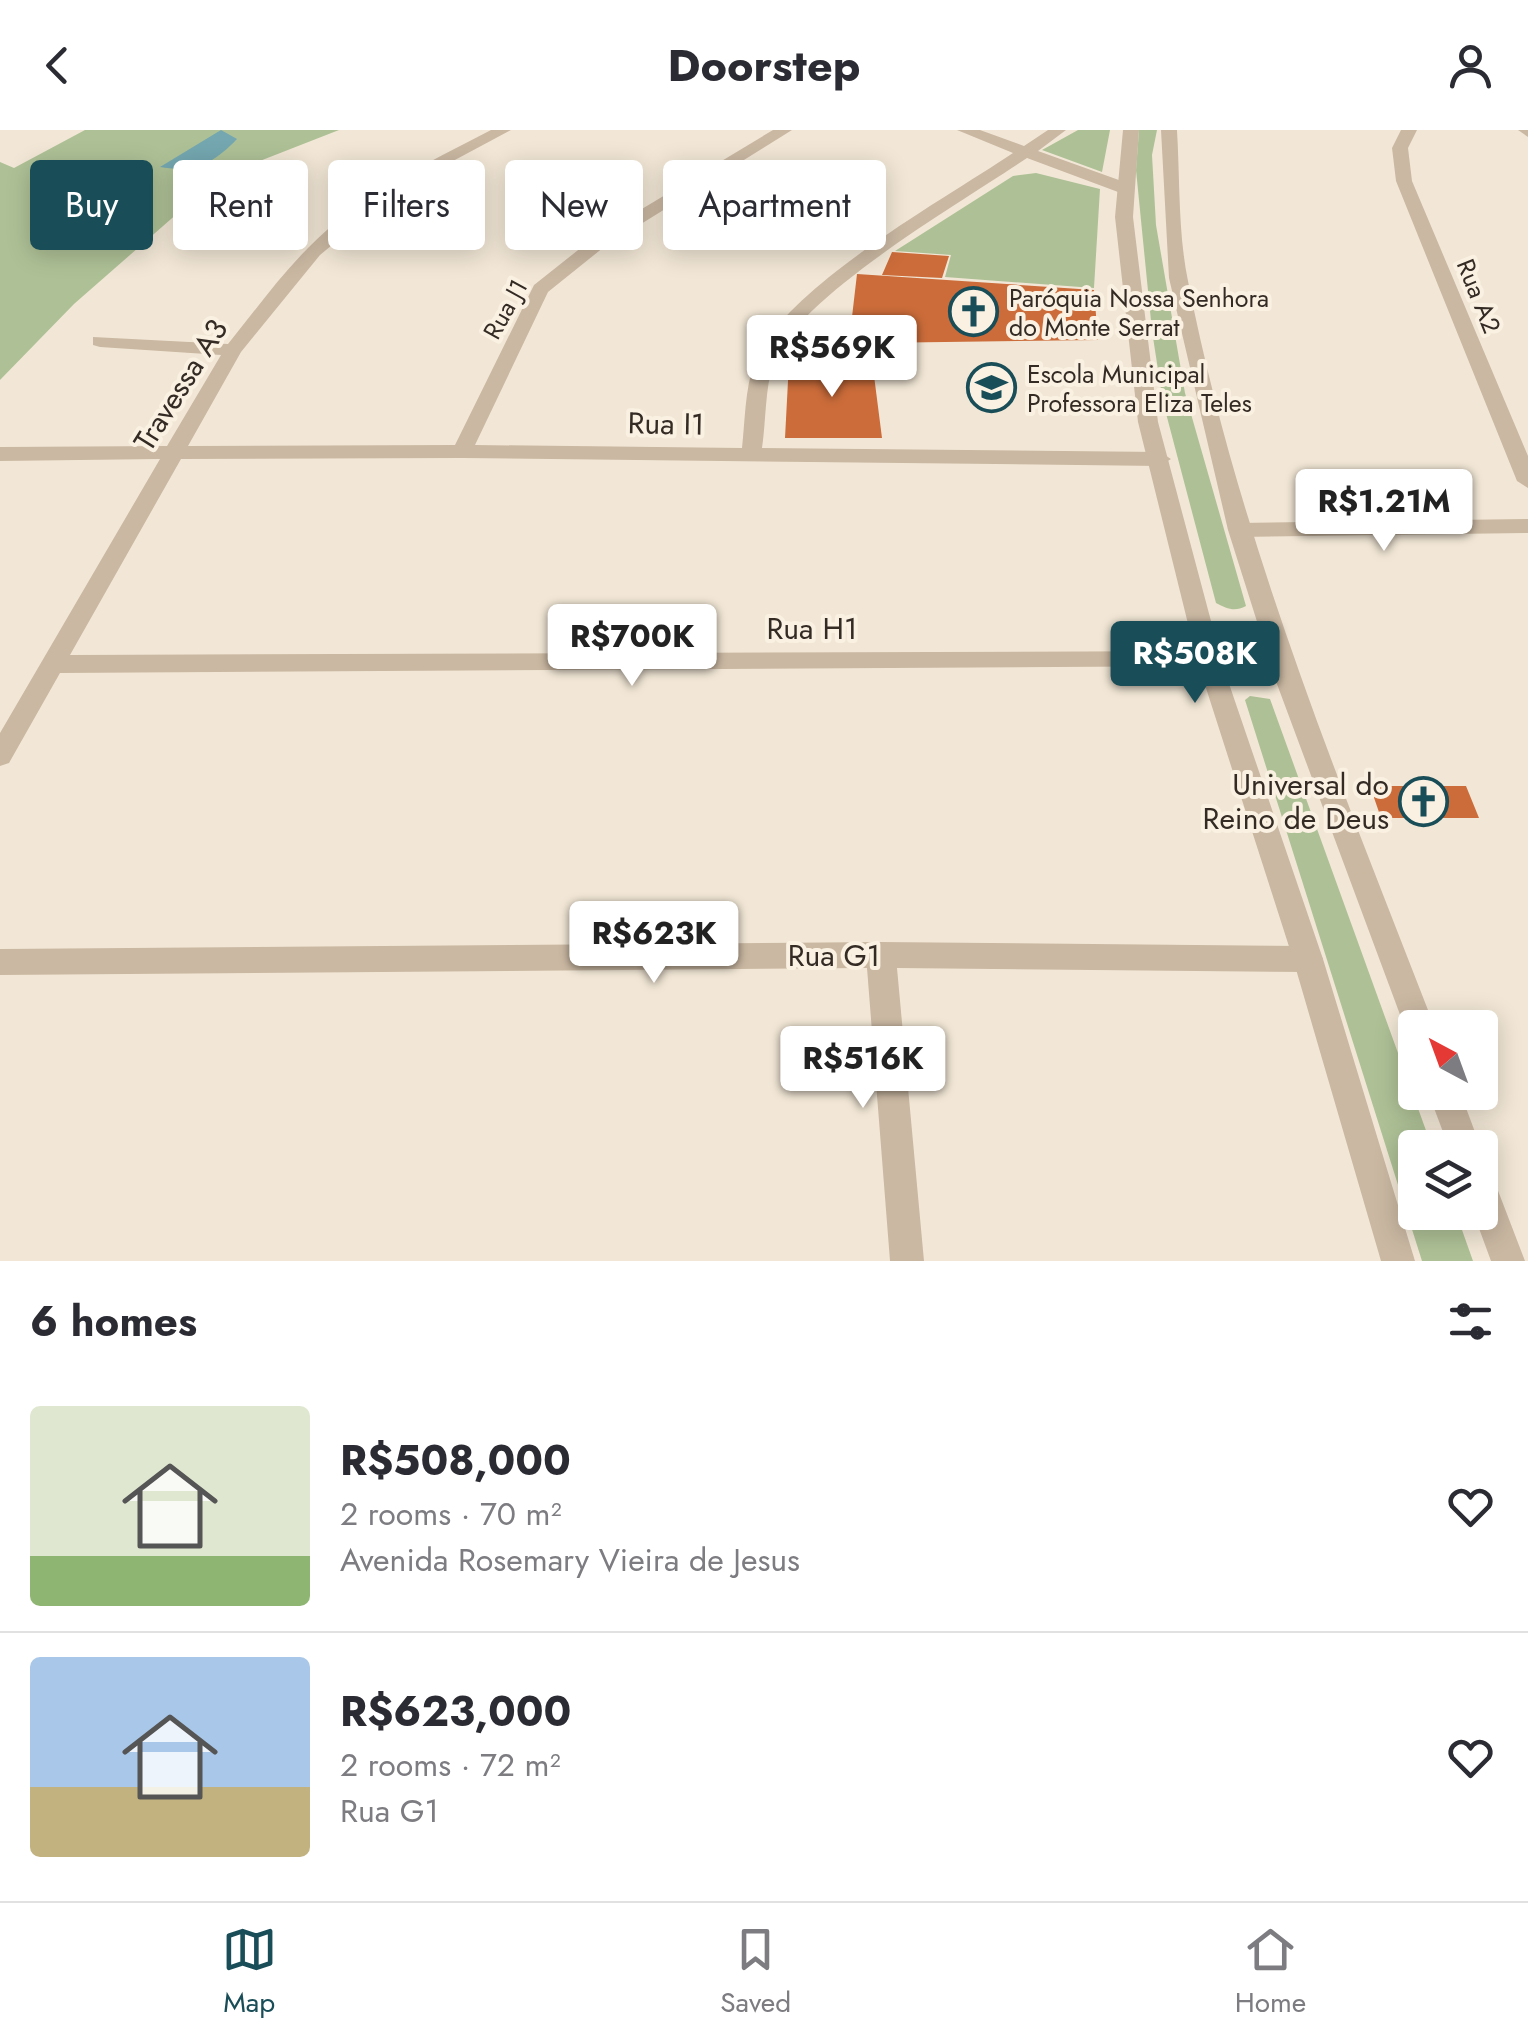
<!DOCTYPE html>
<meta charset="utf-8">
<style>
body{margin:0;font-family:Jost,sans-serif;background:#f2f2f3;color:#2b2b33;height:100vh;display:flex;flex-direction:column;font-size:38px;white-space:nowrap}
*{box-sizing:border-box;margin:0}
p{font-size:32px;color:#7c7c81}
.icon{flex:none;width:55px;height:55px;fill:none;stroke:currentColor;stroke-width:2;stroke-linecap:round;stroke-linejoin:round}
.map{position:relative;height:1131px;overflow:hidden}
.details{display:flex;flex-direction:column;background:#fff;flex:1}
.details>*{flex:none}
.guide{position:absolute;left:30px;top:30px;width:1000px;height:90px;display:flex;gap:20px}
.needle{width:65px;rotate:319deg}
.tools{position:absolute;left:1398px;top:880px;display:grid;gap:20px}
.tools a{display:grid;place-items:center;width:100px;height:100px;border-radius:10px;background:#fff;box-shadow:0 5px 25px #0003;font-size:50px}
.price{position:absolute;translate:-50% -85px;padding:0 22px;border-radius:10px;background:#fff;color:#222;font-size:32px;line-height:65px;filter:drop-shadow(0 2px 5px #0008)}
.price::after{content:'';position:absolute;left:50%;top:60px;width:30px;height:22px;margin-left:-15px;background:inherit;clip-path:polygon(0 0,100% 0,50% 100%)}
.price.on{background:#194d57;color:#fff}
ul{padding:0;list-style:none}
li{display:flex;align-items:center;gap:30px;height:250px;padding:0 30px}
li+li{border-top:2px solid #e1e1e2}
li span{display:grid;place-items:center;flex:none;width:280px;height:200px;border-radius:10px;color:#555}
li>.icon{margin-inline-start:auto}
span .icon{width:120px;height:120px;fill:#fffc;stroke-width:1}
li b{font-size:42px}
h2{display:flex;justify-content:space-between;align-items:center;height:120px;padding:0 30px;font-size:42px}
.tag{padding:0 35px;border-radius:10px;background:#fff;box-shadow:0 5px 25px #0003;font-size:35px;line-height:90px}
.tag.on{background:#194d57;color:#fff}
header{display:flex;justify-content:space-between;align-items:center;height:130px;padding:0 30px;background:#fff;font-size:45px;font-weight:700}
.tabs{display:flex;justify-content:space-around;align-items:center;height:140px;border-top:2px solid #e1e1e2;background:#fff;font-size:28px;color:#7c7c81}
.tabs a{display:grid;justify-items:center;gap:5px}
.tabs .on{color:#194d57}
.map>svg:first-child{display:block}
</style>
<header><svg class="icon" aria-label="back" viewBox="0 0 24 24"><path d="M15 5l-7 7 7 7"/></svg>Doorstep<svg class="icon" aria-label="person" viewBox="0 0 24 24"><circle cx="12" cy="8" r="4"/><path d="M4 21q1-7 8-7t8 7"/></svg></header>
<div class="map">
<svg width="1528" height="1131" viewBox="0 0 1528 1131">
<rect width="100%" height="100%" fill="#f2e7d6"/>
<!-- green -->
<path fill="#aec196" d="M 85,0 L 339,0 L 219,47 L 74,174 L 0,250 L 0,32 L 14,38 Z
M 1078,0 L 1110,0 L 1102,42 L 1042,20 Z
M 1139,0 L 1157,0 L 1152,25 L 1156,95 L 1185,263 L 1246,476 C 1235,482 1227,479 1216,473 L 1163,272 L 1152,201 L 1136,40 Z
M 1036,43 L 1100,59 L 1094,158 L 945,147 L 951,125 L 895,121 L 1013,46 Z
M 1250,566 L 1270,569 L 1432,1017 L 1415,1018 L 1415,1082 L 1456,1083 L 1473,1131 L 1422,1131 L 1245,570 Z"/>
<!-- water -->
<path fill="#74a7b0" d="M 221,0 L 237,9 C 213,34 194,43 160,37 Z"/>
<!-- building -->
<path fill="#cb6c3a" d="M 892,122 L 949,126 L 942,148 L 882,145 Z
M 857,144 L 1094,160 L 1098,210 L 872,213 L 872,204 L 850,204 Z
M 872,230 L 882,308 L 785,308 L 789,232 Z
M 1370,656 L 1466,656 L 1479,688 L 1381,688 Z"/>
<g fill="none" stroke-linecap="round" stroke-linejoin="round">
<!-- minor -->
<path fill="#cab8a2" fill-rule="evenodd" d="M 491,0 L 511,0 L 425,46 L 372,82 L 320,125 L 241,222 L 188,316 L 455,315 L 534,155 L 592,109 L 773,0 L 792,0 L 604,117 L 548,162 L 475,315 L 742,318 C 745,291 745,259 754,234 C 781,159 945,69 1013,23 L 957,0 L 980,0 L 1024,16 L 1048,0 L 1066,0 L 1038,21 L 1130,54 L 1130,62 L 1118,62 L 1027,28 C 964,71 796,167 773,234 C 765,259 766,292 762,318 L 1160,322 L 1171,329 L 1160,336 L 462,328 L 181,329 L 70,525 L 1209,521 L 1221,530 L 1218,536 L 60,543 L 9,633 L 0,636 L 0,603 L 160,329 L 0,331 L 0,317 L 167,316 L 221,225 L 100,217 L 93,215 L 93,207 L 228,214 C 254,182 279,147 308,118 C 359,66 427,33 491,0 Z
M 1401,0 L 1417,0 L 1408,18 L 1412,51 L 1528,326 L 1528,358 L 1517,351 L 1396,51 L 1392,18 Z
M 1518,0 L 1528,0 L 1528,7 Z
M 1528,389 L 1528,403 L 1239,407 L 1228,400 L 1239,393 Z
M 881,812 L 1308,816 L 1318,820 L 1323,829 L 1318,838 L 1308,842 L 897,838 L 924,1131 L 890,1131 L 867,838 L 0,845 L 0,819 Z"/>
<!-- tertiary -->
<path fill="#cab8a2" fill-rule="evenodd" d="M 1123,0 L 1139,0 L 1133,87 L 1158,292 L 1219,521 L 1266,520 L 1228,400 L 1169,148 L 1161,0 L 1177,0 C 1180,49 1178,103 1188,151 C 1239,410 1340,653 1435,898 L 1415,898 L 1415,910 L 1405,898 L 1271,538 L 1224,539 L 1323,829 L 1415,1131 L 1381,1131 L 1293,829 L 1197,530 L 1138,292 L 1115,87 Z
M 1428,962 L 1460,962 L 1481,1018 L 1480,1021 L 1480,1018 L 1449,1018 Z
M 1480,1041 L 1492,1045 L 1525,1131 L 1491,1131 L 1473,1082 L 1480,1082 Z"/>
</g>
<!-- icons -->
<defs>
<symbol id="church-ring" viewBox="-11 -11 22 22"><circle r="9.5" fill="#faf1e2" stroke="#194d57" stroke-width="1.5"/><path d="M-1.2-6h2.4v3.5h3.3v2.4h-3.3V6h-2.4V-.1h-3.3v-2.4h3.3Z" fill="#194d57"/></symbol>
<symbol id="school-ring" viewBox="-11 -11 22 22"><circle r="9.5" fill="#faf1e2" stroke="#194d57" stroke-width="1.5"/><path d="M0-5L7-2L0 1L-7-2ZM-4 1L0 2.5L4 1V4Q0 6-4 4Z" fill="#194d57"/></symbol>
</defs>
<g fill-rule="evenodd">
<use href="#church-ring" x="946" y="154" width="55" height="55"/>
<use href="#school-ring" x="964" y="230" width="55" height="55"/>
<use href="#church-ring" x="1396" y="644" width="55" height="55"/>
</g>
<g text-anchor="middle" stroke-width="8" stroke-linejoin="round" paint-order="stroke">
<!-- far-street labels -->
<g font-size="25" fill="#342b25" stroke="#faf1e2">
<text transform="translate(1479 166) rotate(68)" y="9">Rua A2</text>
<text transform="translate(505 179) rotate(-61)" y="9">Rua J1</text>
</g>
<!-- far-poi labels -->
<g font-size="25" fill="#342b25" stroke="#faf1e2" text-anchor="start">
<text x="1009" y="177">Paróquia Nossa Senhora<tspan x="1009" dy="29">do Monte Serrat</tspan></text>
<text x="1027" y="253">Escola Municipal<tspan x="1027" dy="29">Professora Eliza Teles</tspan></text>
</g>
<!-- street labels -->
<g font-size="30" fill="#342b25" stroke="#faf1e2">
<text transform="translate(181 255) rotate(-58)" y="10">Travessa A3</text>
<text transform="translate(666 294) rotate(1)" y="10">Rua I1</text>
<text x="812" y="509">Rua H1</text>
<text x="834" y="836">Rua G1</text>
</g>
<!-- poi labels -->
<g font-size="30" fill="#342b25" stroke="#faf1e2" text-anchor="end">
<text x="1389" y="665">Universal do<tspan x="1389" dy="34">Reino de Deus</tspan></text>
</g>
</g>
</svg>
<div class="tools">
<a><svg class="needle" viewBox="-14 -14 28 28"><path d="M0-13l5 13h-10z" fill="#e53935"/><path d="M0 13l5-13h-10z" fill="#7c7c81"/></svg></a>
<a><svg class="icon" aria-label="layers" viewBox="0 0 24 24"><path d="M12 4l9 5-9 5-9-5zM3 14l9 5 9-5"/></svg></a>
</div>
<b class="price" style="left:832px;top:270px">R$569K</b>
<b class="price" style="left:1384px;top:424px">R$1.21M</b>
<b class="price" style="left:632px;top:559px">R$700K</b>
<b class="price on" style="left:1195px;top:576px">R$508K</b>
<b class="price" style="left:654px;top:856px">R$623K</b>
<b class="price" style="left:863px;top:981px">R$516K</b>
<div class="guide">
<a class="tag on">Buy</a>
<a class="tag">Rent</a>
<a class="tag">Filters</a>
<a class="tag">New</a>
<a class="tag">Apartment</a>
</div>
</div>
<section class="details">
<h2>6 homes<svg class="icon" aria-label="filters" viewBox="0 0 24 24"><path d="M4 7h16M4 17h16"/><circle cx="9" cy="7" r="2"/><circle cx="15" cy="17" r="2"/></svg></h2>
<ul>
<li><span style="background:linear-gradient(#dfe7d0 75%,#8fb573 0)"><svg class="icon" aria-label="home" viewBox="0 0 24 24"><path d="M3 11l9-7 9 7M6 9v11h12V9"/></svg></span><div><b>R$508,000</b><p>2 rooms · 70 m²</p><p>Avenida Rosemary Vieira de Jesus</p></div><svg class="icon" aria-label="heart" viewBox="0 0 24 24"><path d="M12 20l-8-8c-3-5 5-10 8-4 3-6 11-1 8 4z"/></svg></li>
<li><span style="background:linear-gradient(#a9c7e8 65%,#c2b280 0)"><svg class="icon" aria-label="home" viewBox="0 0 24 24"><path d="M3 11l9-7 9 7M6 9v11h12V9"/></svg></span><div><b>R$623,000</b><p>2 rooms · 72 m²</p><p>Rua G1</p></div><svg class="icon" aria-label="heart" viewBox="0 0 24 24"><path d="M12 20l-8-8c-3-5 5-10 8-4 3-6 11-1 8 4z"/></svg></li>
</ul>
</section>
<nav class="tabs">
<a class="on"><svg class="icon" aria-label="map" viewBox="0 0 24 24"><path d="M3 6l6-2 6 2 6-2v14l-6 2-6-2-6 2zM9 4v14M15 6v14"/></svg>Map</a>
<a><svg class="icon" aria-label="saved" viewBox="0 0 24 24"><path d="M7 4h10v16l-5-4-5 4z"/></svg>Saved</a>
<a><svg class="icon" aria-label="home" viewBox="0 0 24 24"><path d="M3 11l9-7 9 7M6 9v11h12V9"/></svg>Home</a>
</nav>
